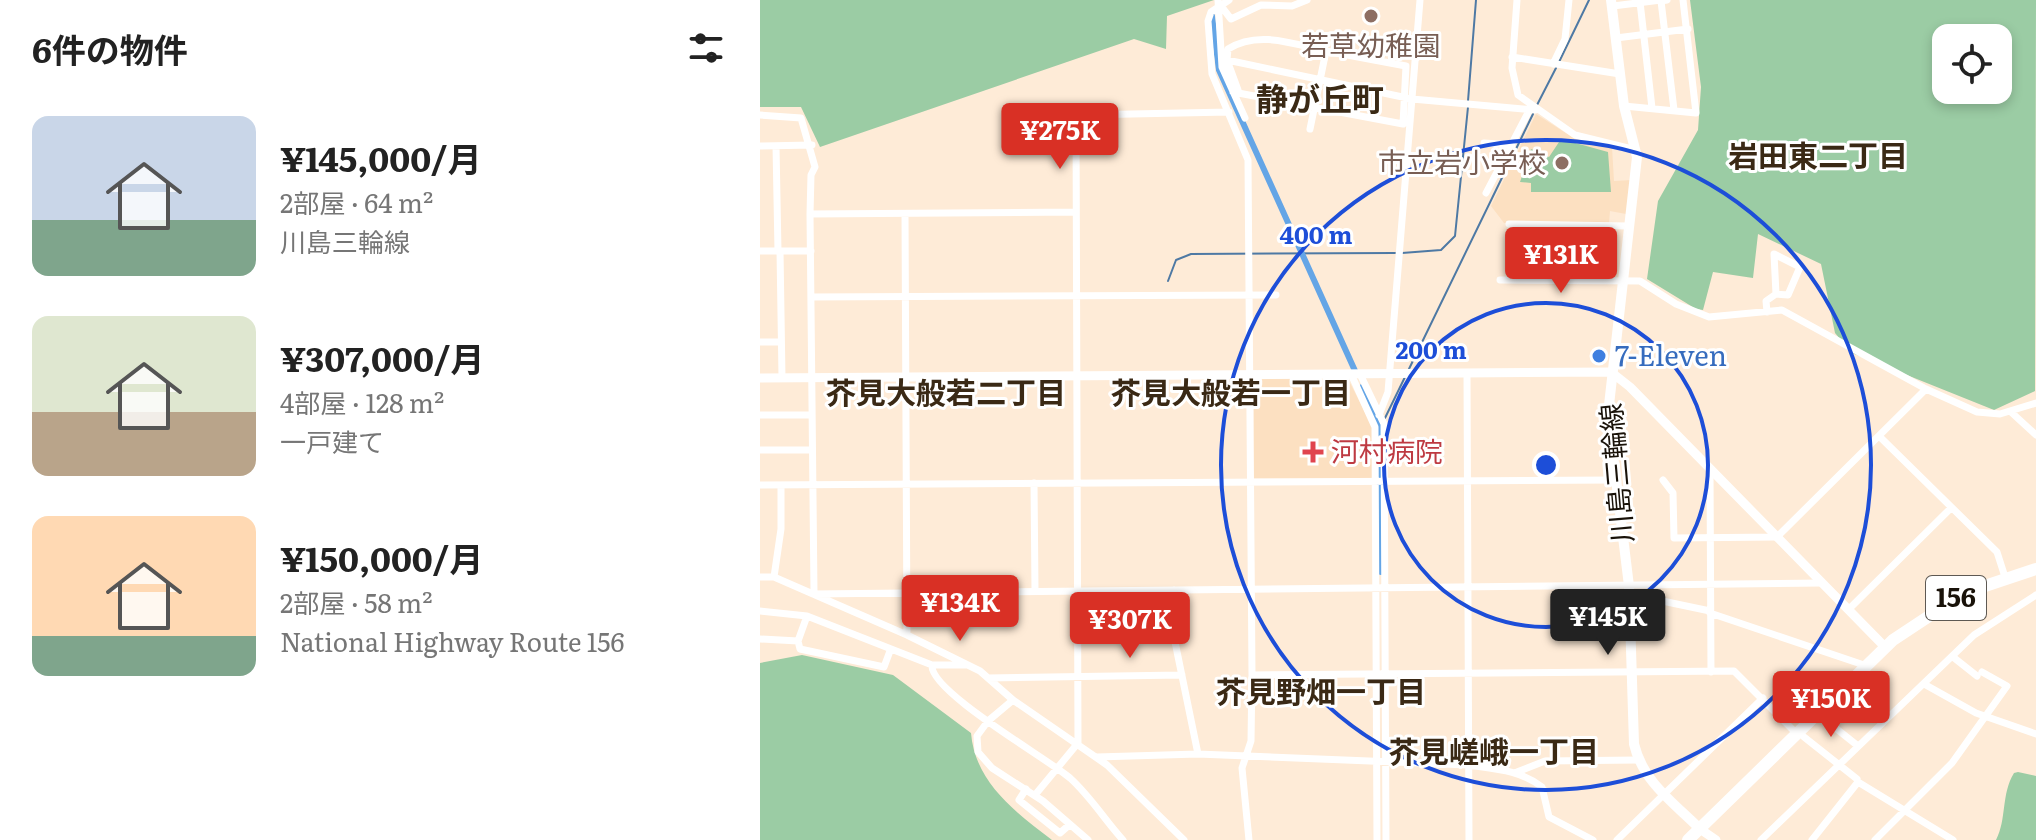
<!DOCTYPE html>
<html lang="ja">
<meta charset="utf-8">
<style>
body{margin:0;font-family:Literata,"Noto Sans JP",serif;background:#f2f2f2;color:#222;height:100vh;display:flex;flex-direction:column;font-size:30px;white-space:nowrap}
*{box-sizing:border-box;margin:0}
p{font-size:26px;color:#767676}
.icon{flex:none;width:44px;height:44px;fill:none;stroke:currentColor;stroke-width:2;stroke-linecap:round;stroke-linejoin:round}
.map{position:relative;flex:1;overflow:hidden}
.panel{display:flex;flex-direction:column;background:#fff;width:760px}
.panel>*{flex:none}
.tools{position:absolute;left:1172px;top:24px;display:grid;gap:16px}
.tools a{display:grid;place-items:center;width:80px;height:80px;border-radius:16px;background:#fff;box-shadow:0 4px 12px #0003;font-size:40px}
.price{position:absolute;translate:-50% -68px;padding:0 18px;border-radius:8px;background:#d93025;color:#fff;font-size:26px;line-height:52px;filter:drop-shadow(0 2px 4px #0008)}
.price::after{content:'';position:absolute;left:50%;top:48px;width:24px;height:18px;margin-left:-12px;background:inherit;clip-path:polygon(0 0,100% 0,50% 100%)}
.price.active{background:#222;color:#fff}
ul{padding:0;list-style:none}
li{display:flex;align-items:center;gap:24px;height:200px;padding:0 32px}
li span{display:grid;place-items:center;flex:none;width:224px;height:160px;border-radius:16px;color:#555}
li>.icon{margin-inline-start:auto}
span .icon{width:96px;height:96px;fill:#fffc;stroke-width:1}
li b{font-size:34px}
h2{display:flex;justify-content:space-between;align-items:center;height:96px;padding:0 32px;font-size:34px}
main{display:flex;flex:1;min-height:0}
.map>svg:first-child{display:block}
</style>
<main>
<section class="panel">
<h2>6件の物件<svg class="icon" aria-label="filters" viewBox="0 0 24 24"><path d="M4 7h16M4 17h16"/><circle cx="9" cy="7" r="2"/><circle cx="15" cy="17" r="2"/></svg></h2>
<ul>
<li><span style="background:linear-gradient(#c9d6e8 65%,#7fa58c 0)"><svg class="icon" aria-label="home" viewBox="0 0 24 24"><path d="M3 11l9-7 9 7M6 9v11h12V9"/></svg></span><div><b>¥145,000/月</b><p>2部屋 · 64 m²</p><p>川島三輪線</p></div></li>
<li><span style="background:linear-gradient(#dfe7d0 60%,#b9a48a 0)"><svg class="icon" aria-label="home" viewBox="0 0 24 24"><path d="M3 11l9-7 9 7M6 9v11h12V9"/></svg></span><div><b>¥307,000/月</b><p>4部屋 · 128 m²</p><p>一戸建て</p></div></li>
<li><span style="background:linear-gradient(#ffd9b3 75%,#7fa58c 0)"><svg class="icon" aria-label="home" viewBox="0 0 24 24"><path d="M3 11l9-7 9 7M6 9v11h12V9"/></svg></span><div><b>¥150,000/月</b><p>2部屋 · 58 m²</p><p>National Highway Route 156</p></div></li>
</ul>
</section>
<div class="map">
<svg width="1276" height="840" viewBox="0 0 1276 840">
<rect width="100%" height="100%" fill="#feebd7"/>
<!-- built -->
<path fill="#fce0c1" d="M 776,114 L 812,137 L 852,147 L 854,181 L 872,180 L 866,214 L 850,211 L 849,223 L 744,223 L 731,206 Z
M 494,379 L 588,379 L 613,428 L 613,478 L 493,478 Z"/>
<!-- green -->
<path fill="#9bcca4" fill-rule="evenodd" d="M 0,0 L 454,0 L 407,16 L 406,49 L 374,39 L 60,147 L 41,107 L 0,107 Z
M 930,0 L 1276,0 L 1275,391 L 1234,410 L 1092,353 L 1075,333 L 1061,264 L 998,234 L 993,278 L 953,272 L 943,310 L 936,309 L 887,279 L 898,201 L 938,130 L 941,87 ZM 1186,38 L 1238,38 L 1238,90 L 1186,90 Z
M 801,139 L 848,152 L 851,192 L 771,192 L 771,183 L 760,182 L 771,149 L 789,157 Z
M 42,655 L 133,675 L 211,733 C 215,782 255,812 292,840 L 0,840 L 0,663 Z
M 1258,772 L 1276,776 L 1276,840 L 1236,840 C 1247,819 1241,794 1254,773 Z"/>
<g fill="none" stroke-linecap="round" stroke-linejoin="round">
<!-- stream -->
<path stroke="#4e79a4" stroke-width="2" d="M 799,62 L 829,0
M 708,101 L 716,0
M 777,105 L 796,68
M 642,253 L 681,250 L 695,236 L 708,107
M 408,281 L 416,260 L 431,254 L 635,253
M 648,371 L 773,114
M 625,418 L 645,377"/>
<!-- canal -->
<path stroke="#64a5e6" stroke-width="6" d="M 452,16 L 459,70 L 596,373
M 602,387 L 619,425 L 621,572"/>
<!-- street -->
<path stroke="#fff" stroke-width="7" d="M 458,0 L 462,67 L 485,118
M 469,0 L 451,12 L 448,21 L 452,74 L 488,160 L 492,675 L 491,741 L 482,768 L 489,840
M 757,0 L 752,68 L 758,95 L 815,135 L 876,150
M 907,0 L 901,1 L 914,110
M 880,2 L 892,108
M 461,6 L 471,19 L 501,5 L 532,6 L 547,0
M 853,6 L 901,0
M 856,38 L 928,29
M 752,57 L 860,74
M 467,60 L 468,49 C 498,30 534,44 566,51 L 550,129
M 793,64 L 805,39 L 809,0
M 478,90 L 467,60 L 652,99 L 775,110
M 473,92 L 643,124 L 646,66 L 566,51
M 864,106 L 936,113 L 923,0
M 0,115 L 41,118 L 55,167 L 51,175 L 50,214 L 54,592
M 724,143 L 752,145
M 0,146 L 52,145
M 16,146 L 18,251
M 726,193 L 770,109
M 50,214 L 315,212
M 145,214 L 147,635
M 749,224 L 868,226
M 0,251 L 51,251
M 20,251 L 22,377
M 740,280 L 880,281 L 916,304 L 949,317 L 1022,310 L 1166,389 L 1217,412 L 1240,414 L 1276,403
M 51,297 L 516,295
M 1007,312 L 1006,301 L 1016,294 L 1014,254 L 1040,267 L 1028,295 L 1016,294
M 0,342 L 21,342
M 707,373 L 709,840
M 591,374 L 615,427 L 617,840
M 600,374 L 624,424 L 626,840
M 1251,412 L 1276,435
M 0,415 L 52,415
M 619,415 L 628,392 L 660,0
M 1119,436 L 1237,552 L 1245,577
M 0,450 L 52,450
M 950,470 L 951,672
M 903,480 L 913,493 L 914,538 L 1017,537 L 1166,389
M 274,483 L 275,590
M 0,485 L 855,480
M 0,577 L 14,577 L 147,635 L 220,671 L 253,700 L 347,765 L 424,840
M 14,577 L 21,529 L 21,485
M 414,590 L 414,637 L 438,754
M 53,594 L 1061,583
M 869,594 L 950,611
M 1088,610 L 1191,508
M 0,611 L 47,616 L 172,665 L 208,665
M 950,613 L 1104,665
M 0,639 L 38,641 L 47,616
M 38,641 L 40,649 L 124,667 L 130,651
M 1193,657 L 1217,676
M 172,665 C 169,691 288,759 310,778 C 331,797 344,819 363,840
M 492,675 L 974,671 L 1037,734
M 228,678 L 422,675
M 1164,684 L 1216,713 L 1276,734
M 253,700 L 228,721 L 217,736 L 218,752 L 232,768 L 283,801 L 328,840
M 1063,718 L 1098,746
M 1044,737 L 1097,779
M 337,757 L 438,754 L 708,765 C 736,769 760,770 782,787 L 789,817 L 833,840
M 757,772 L 785,761 L 878,760
M 266,789 L 259,800 L 300,833 L 308,826
M 275,795 L 318,743 L 316,118 L 323,115 L 469,112
M 857,840 L 1003,698
M 1001,840 L 1214,635 L 1276,595
M 1052,840 L 1098,782 L 1193,840
M 1115,840 L 1192,763 L 1247,686 L 1222,672"/>
<!-- secondary -->
<path stroke="#fff" stroke-width="9" d="M 0,378 L 851,372 L 870,387 L 1125,647
M 940,829 L 956,840"/>
<!-- primary -->
<path stroke="#fff" stroke-width="10" d="M 851,0 L 864,106 L 877,157 L 848,414 L 869,586 L 874,744 C 883,782 913,802 940,829"/>
<!-- highway -->
<path stroke="#fff" stroke-width="12" d="M 928,840 L 1133,640 L 1204,593 L 1276,569"/>
</g>
<!-- distance rings -->
<g fill="none" stroke="#1d4ed8" stroke-width="4">
<circle cx="786" cy="465" r="162"/>
<circle cx="786" cy="465" r="325"/>
</g>
<!-- markers -->
<g fill="#8d6e63" stroke="#fff" stroke-width="3">
<circle cx="611" cy="16" r="8"/>
<circle cx="802" cy="163" r="8"/>
</g>
<circle fill="#3f7fe0" stroke="#fff" stroke-width="3" cx="839" cy="356" r="8"/>
<path fill="#e0444e" stroke="#fff" stroke-width="3" d="M549 440h8v8h8v8h-8v8h-8v-8h-8v-8h8z"/>
<g text-anchor="middle" stroke-width="6" stroke-linejoin="round" paint-order="stroke">
<!-- shield labels -->
<rect fill="#fff" stroke="#5e5953" stroke-width="2" x="1166" y="576" width="60" height="44" rx="6"/>
<g font-size="26" font-weight="bold" fill="#191209">
<text x="1196" y="607">156</text>
</g>
<!-- education labels -->
<g font-size="28" fill="#785e54" stroke="#fff">
<text x="611" y="56">若草幼稚園</text>
<text x="786" y="173" text-anchor="end">市立岩小学校</text>
</g>
<!-- shop labels -->
<g font-size="28" fill="#366cbe" stroke="#fff" text-anchor="start">
<text x="855" y="366">7-Eleven</text>
</g>
<!-- health labels -->
<g font-size="28" fill="#be3a42" stroke="#fff" text-anchor="start">
<text x="571" y="462">河村病院</text>
</g>
<!-- street labels -->
<g font-size="28" fill="#191209" stroke="#fff">
<text transform="translate(857 473) rotate(-95)" y="10">川島三輪線</text>
</g>
<!-- neighbourhood labels -->
<g font-size="30" font-weight="bold" fill="#3a2915" stroke="#fff">
<text x="1058" y="167">岩田東二丁目</text>
<text x="186" y="404">芥見大般若二丁目</text>
<text x="471" y="404">芥見大般若一丁目</text>
<text x="561" y="703">芥見野畑一丁目</text>
<text x="734" y="763">芥見嵯峨一丁目</text>
</g>
<!-- quarter labels -->
<g font-size="32" font-weight="bold" fill="#3a2915" stroke="#fff">
<text x="560" y="111">静が丘町</text>
</g>
</g>
<circle cx="786" cy="465" r="12" fill="#1d4ed8" stroke="#fff" stroke-width="4"/>
<g font-size="24" text-anchor="middle" font-weight="bold" fill="#1d4ed8" stroke="#fff" stroke-width="6" stroke-linejoin="round" paint-order="stroke">
<text x="556" y="244">400 m</text>
<text x="671" y="359">200 m</text>
</g>
</svg>
<div class="tools">
<a><svg class="icon" aria-label="locate" viewBox="0 0 24 24"><circle cx="12" cy="12" r="6"/><path d="M12 2v4M12 18v4M2 12h4M18 12h4"/></svg></a>
</div>
<b class="price" style="left:300px;top:171px">¥275K</b>
<b class="price" style="left:801px;top:295px">¥131K</b>
<b class="price" style="left:200px;top:643px">¥134K</b>
<b class="price active" style="left:848px;top:657px">¥145K</b>
<b class="price" style="left:370px;top:660px">¥307K</b>
<b class="price" style="left:1071px;top:739px">¥150K</b>
</div>
</main>
